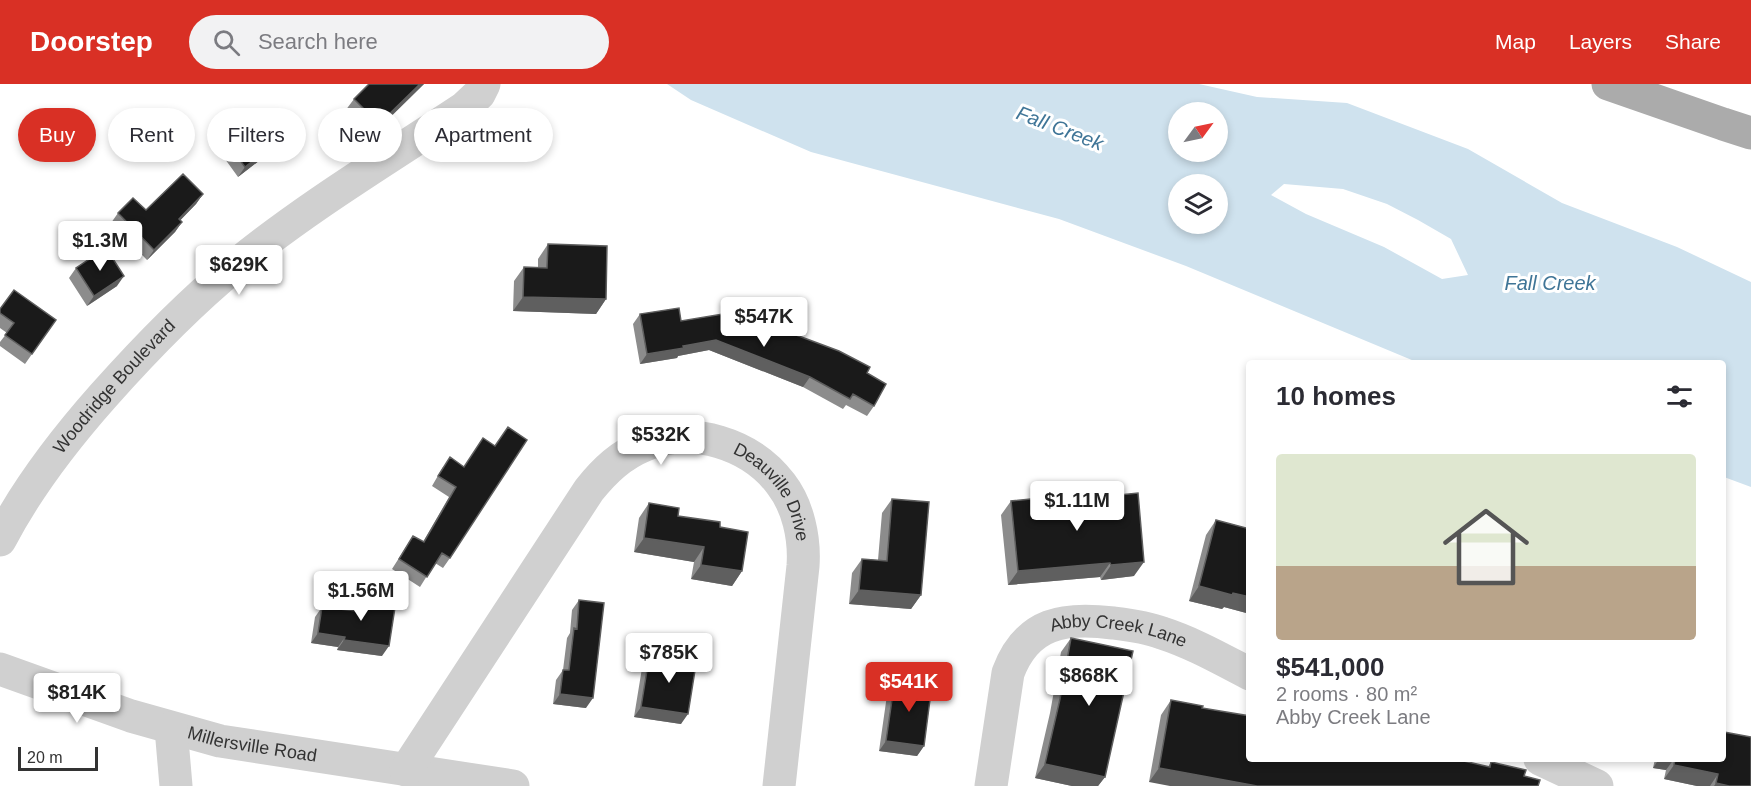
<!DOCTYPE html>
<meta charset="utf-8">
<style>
body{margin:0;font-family:Arial,sans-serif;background:#f2f2f3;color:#2b2b33;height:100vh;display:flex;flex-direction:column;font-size:22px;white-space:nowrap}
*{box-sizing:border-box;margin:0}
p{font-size:20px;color:#7c7c81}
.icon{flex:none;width:33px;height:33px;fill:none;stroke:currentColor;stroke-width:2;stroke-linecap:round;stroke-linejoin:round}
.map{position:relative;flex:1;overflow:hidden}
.side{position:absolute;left:1246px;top:276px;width:480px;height:402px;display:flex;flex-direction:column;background:#fff;border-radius:6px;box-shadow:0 3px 9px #0003}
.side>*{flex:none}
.banner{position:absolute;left:18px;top:24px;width:570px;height:54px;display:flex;gap:12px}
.needle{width:39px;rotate:57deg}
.tools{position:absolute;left:1168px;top:18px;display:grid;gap:12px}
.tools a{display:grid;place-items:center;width:60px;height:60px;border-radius:50%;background:#fff;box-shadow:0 3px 9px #0003;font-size:30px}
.scale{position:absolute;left:18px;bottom:15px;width:80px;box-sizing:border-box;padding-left:6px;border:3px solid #333;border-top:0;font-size:16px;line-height:21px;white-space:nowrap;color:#333;-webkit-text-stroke:4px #fff;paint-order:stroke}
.price{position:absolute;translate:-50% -51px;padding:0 14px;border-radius:6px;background:#fff;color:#222;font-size:20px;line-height:39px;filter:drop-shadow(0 2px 3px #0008)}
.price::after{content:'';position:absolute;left:50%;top:36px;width:18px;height:14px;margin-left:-9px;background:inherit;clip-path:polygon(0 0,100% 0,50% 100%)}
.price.current{background:#d93025;color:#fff}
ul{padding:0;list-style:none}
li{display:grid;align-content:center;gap:12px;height:318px;padding:0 30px}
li+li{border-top:2px solid #e1e1e2}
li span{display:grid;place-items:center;height:186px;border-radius:6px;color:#555}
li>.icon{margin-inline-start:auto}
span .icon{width:108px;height:108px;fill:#fffc;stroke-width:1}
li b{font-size:26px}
h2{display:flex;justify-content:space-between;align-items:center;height:72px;padding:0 30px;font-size:26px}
.chip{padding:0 21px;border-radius:27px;background:#fff;box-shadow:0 3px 9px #0003;font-size:21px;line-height:54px}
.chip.current{background:#d93025;color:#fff}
header{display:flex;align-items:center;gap:36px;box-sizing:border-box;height:84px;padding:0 30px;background:#d93025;color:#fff}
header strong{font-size:28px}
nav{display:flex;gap:33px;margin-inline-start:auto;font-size:21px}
.search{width:420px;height:54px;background:#f2f2f3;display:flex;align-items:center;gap:15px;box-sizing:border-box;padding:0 21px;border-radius:33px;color:#7c7c81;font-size:22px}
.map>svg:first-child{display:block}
</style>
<header>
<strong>Doorstep</strong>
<div class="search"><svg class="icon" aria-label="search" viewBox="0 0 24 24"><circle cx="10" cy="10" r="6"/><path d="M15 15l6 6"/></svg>Search here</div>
<nav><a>Map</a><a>Layers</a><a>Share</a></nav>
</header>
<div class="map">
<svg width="1751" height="702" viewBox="0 0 1751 702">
<rect width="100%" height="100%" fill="#fff"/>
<!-- water -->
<path fill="#cfe2ee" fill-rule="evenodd" d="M 667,0 L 1199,0 L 1257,13 L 1347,19 L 1468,65 L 1562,119 L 1677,163 L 1751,198 L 1751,403 L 1724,393 L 1724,279 L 1419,279 L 1186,182 L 1059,135 L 811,68 L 691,16 ZM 1179,28 L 1218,28 L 1218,68 L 1179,68 ZM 1179,100 L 1218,100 L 1218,140 L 1179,140 ZM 1284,100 L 1343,105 L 1387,120 L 1418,136 L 1451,155 L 1468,191 L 1442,195 L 1384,163 L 1306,130 L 1271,111 Z"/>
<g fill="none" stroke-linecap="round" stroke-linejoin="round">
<!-- minor -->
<g stroke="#d0d0d0" stroke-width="33">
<path id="s1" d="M 0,456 C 27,404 64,356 103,312 C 144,266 187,221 236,181 C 307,123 387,75 464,24 L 479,10 L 484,0"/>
<path id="s2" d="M 0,585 L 131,632 L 220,657 L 513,702"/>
<path d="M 171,644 L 176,702"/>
<path d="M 1540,675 L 1597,702"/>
<path id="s3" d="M 406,686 L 589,406 C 605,386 621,371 645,361 C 692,341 751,360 781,400 C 798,422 805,454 803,482 L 779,702"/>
<path id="s4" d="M 991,702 L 1008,589 C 1027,538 1064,533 1113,539 C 1129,541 1146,543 1162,549 C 1193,559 1221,575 1250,590"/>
</g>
<!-- major -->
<path stroke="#ababab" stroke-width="33" d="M 1608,0 L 1723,40 L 1751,49"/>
</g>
<!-- wall -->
<path fill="#8c8c8c" d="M 369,0 L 424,0 L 370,53 L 345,27 L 354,15 Z
M 227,59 L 273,66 L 238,93 L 220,68 Z
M 203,110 L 196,120 L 180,136 L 182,138 L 175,148 L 147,176 L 111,139 L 118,129 L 146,126 Z
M 548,160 L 606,215 L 596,230 L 513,227 L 514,197 L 524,183 L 538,183 L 538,175 Z
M 76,184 L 117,202 L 87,222 L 69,194 Z
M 0,225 L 56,236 L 25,280 L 0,262 L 0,258 L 7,249 L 0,244 Z
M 764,225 L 780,245 L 867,289 L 874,322 L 867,332 L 846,321 L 843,325 L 803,303 L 709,266 L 678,272 L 677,274 L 640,280 L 633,240 L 640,230 L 681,237 L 757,236 Z
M 443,383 L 464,383 L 450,474 L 443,484 L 435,479 L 420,503 L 392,485 L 413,452 L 423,458 L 449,413 L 432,402 Z
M 892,415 L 921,511 L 911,525 L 849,520 L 852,489 L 862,475 L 878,476 L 882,429 Z
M 1011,417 L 1060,417 L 1134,492 L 1101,496 L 1100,493 L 1088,494 L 1008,501 L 1001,431 Z
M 649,419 L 678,432 L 720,443 L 742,487 L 732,502 L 691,495 L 694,478 L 634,468 L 639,434 Z
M 1216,436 L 1250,445 L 1250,530 L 1224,523 L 1222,525 L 1189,517 L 1206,451 Z
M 367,513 L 382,572 L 337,566 L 338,563 L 311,559 L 315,533 L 322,523 L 359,527 L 360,523 Z
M 579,516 L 586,624 L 553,620 L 556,596 L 563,586 L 567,554 L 570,549 L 572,526 Z
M 1071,554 L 1105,693 L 1098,702 L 1072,702 L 1035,694 L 1050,629 L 1061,568 Z
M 673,569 L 693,579 L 681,640 L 634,633 L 642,584 L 649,574 L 667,577 Z
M 895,595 L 924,662 L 917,672 L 879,667 L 888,604 Z
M 1171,616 L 1202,624 L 1250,675 L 1488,683 L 1491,678 L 1526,686 L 1149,698 L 1161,631 Z
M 1655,675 L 1724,675 L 1751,702 L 1697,702 L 1664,695 L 1666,686 L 1653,684 Z"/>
<!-- shaded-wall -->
<path fill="#5f5f5f" d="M 420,0 L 424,0 L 370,53 L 379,40 Z
M 280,56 L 273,66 L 238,93 L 245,83 Z
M 203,110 L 196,120 L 172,145 L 179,135 Z
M 182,138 L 175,148 L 147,176 L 154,166 Z
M 124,192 L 117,202 L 87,222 L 94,212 Z
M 523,213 L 606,215 L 596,230 L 513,227 Z
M 716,256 L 810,293 L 803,303 L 709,266 L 678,272 L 677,274 L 640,280 L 647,270 L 683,262 Z
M 644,454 L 704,463 L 694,478 L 634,468 Z
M 1144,478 L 1134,492 L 1101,496 L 1111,481 Z
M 1110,479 L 1100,493 L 1008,501 L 1018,487 Z
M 701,481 L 742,487 L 732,502 L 691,495 Z
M 1199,502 L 1250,513 L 1250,530 L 1224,523 L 1222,525 L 1189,517 Z
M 859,506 L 921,511 L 911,525 L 849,520 Z
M 318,549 L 345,553 L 338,563 L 311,559 Z
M 344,556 L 389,562 L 382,572 L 337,566 Z
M 560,610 L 593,614 L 586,624 L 553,620 Z
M 641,623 L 688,630 L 681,640 L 634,633 Z
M 886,657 L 924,662 L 917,672 L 879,667 Z
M 1659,675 L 1674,675 L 1666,686 L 1653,684 Z
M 1045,680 L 1105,693 L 1098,702 L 1072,702 L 1035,694 Z
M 1674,681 L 1718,690 L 1710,702 L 1697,702 L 1664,695 Z
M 1159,684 L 1257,702 L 1170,702 L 1149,698 Z
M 1716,699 L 1729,702 L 1714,702 Z"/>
<!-- building -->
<path fill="#1a1a1a" stroke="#5f5f5f" stroke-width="1.5" d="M 369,0 L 420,0 L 379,40 L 354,15 Z
M 263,32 L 280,56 L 245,83 L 227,59 Z
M 183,90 L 203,110 L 179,135 L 182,138 L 154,166 L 118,129 L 133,114 L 146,126 Z
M 548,160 L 607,162 L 606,215 L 523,213 L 524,183 L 547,184 Z
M 106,164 L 124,192 L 94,212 L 76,184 Z
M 14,206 L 56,236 L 32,270 L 5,251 L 14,239 L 0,229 L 0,225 Z
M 679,224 L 681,237 L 735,228 L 759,237 L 764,225 L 785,233 L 780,245 L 839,267 L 870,283 L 867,289 L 886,300 L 874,322 L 853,310 L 850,315 L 810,293 L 716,256 L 683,262 L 684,264 L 647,270 L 640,230 Z
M 508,343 L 527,356 L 450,474 L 442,469 L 427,493 L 399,475 L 413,452 L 424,458 L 456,403 L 438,392 L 450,373 L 464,383 L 483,354 L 495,362 Z
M 1138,409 L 1144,478 L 1111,481 L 1110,479 L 1098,480 L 1018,487 L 1011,417 L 1060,412 L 1060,417 Z
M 892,415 L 929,418 L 921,511 L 859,506 L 862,475 L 887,477 Z
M 649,419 L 679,424 L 678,432 L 720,438 L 720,443 L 748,448 L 742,487 L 701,481 L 704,463 L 644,454 Z
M 1216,436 L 1250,445 L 1250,513 L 1233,509 L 1232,511 L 1199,502 Z
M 367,513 L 396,517 L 389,562 L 344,556 L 345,553 L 318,549 L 322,523 L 365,528 Z
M 579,516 L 604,519 L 593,614 L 560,610 L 563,586 L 569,586 L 574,544 L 577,545 Z
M 1071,554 L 1133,567 L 1105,693 L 1045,680 L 1060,615 Z
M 673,569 L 694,573 L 693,579 L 696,580 L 688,630 L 641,623 L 649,574 L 672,578 Z
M 895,595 L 932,600 L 924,662 L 886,657 Z
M 1171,616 L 1203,622 L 1202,624 L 1250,632 L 1250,675 L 1455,675 L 1490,683 L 1491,678 L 1526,686 L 1524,692 L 1540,696 L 1538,702 L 1257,702 L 1159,684 Z
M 1724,648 L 1751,653 L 1751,702 L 1729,702 L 1716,699 L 1718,690 L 1674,681 L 1675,675 L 1724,675 Z"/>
<g text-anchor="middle" stroke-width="6" stroke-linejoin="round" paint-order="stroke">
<!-- street labels -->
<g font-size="18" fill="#333" stroke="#fff">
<text dy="6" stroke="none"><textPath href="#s1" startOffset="192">Woodridge Boulevard</textPath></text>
<text dy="6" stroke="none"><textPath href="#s3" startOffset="560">Deauville Drive</textPath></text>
<text dy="6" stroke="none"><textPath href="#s4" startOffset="249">Abby Creek Lane</textPath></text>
<text dy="6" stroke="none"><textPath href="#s2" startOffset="264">Millersville Road</textPath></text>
</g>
<!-- water labels -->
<g font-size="20" font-style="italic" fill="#3f7597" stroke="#fff">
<text transform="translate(1060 44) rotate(21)" y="7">Fall Creek</text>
<text x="1550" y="206">Fall Creek</text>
</g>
</g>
</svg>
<div class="tools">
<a><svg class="needle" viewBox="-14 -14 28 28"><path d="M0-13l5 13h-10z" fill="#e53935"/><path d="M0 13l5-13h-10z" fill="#7c7c81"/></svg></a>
<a><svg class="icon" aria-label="layers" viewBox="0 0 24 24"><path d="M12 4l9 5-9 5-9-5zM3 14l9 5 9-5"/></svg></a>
</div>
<div class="scale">20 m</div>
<b class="price" style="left:100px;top:188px">$1.3M</b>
<b class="price" style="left:239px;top:212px">$629K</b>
<b class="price" style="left:764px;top:264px">$547K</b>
<b class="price" style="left:661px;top:382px">$532K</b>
<b class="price" style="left:1077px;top:448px">$1.11M</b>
<b class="price" style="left:361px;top:538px">$1.56M</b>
<b class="price" style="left:669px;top:600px">$785K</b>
<b class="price" style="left:1089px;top:623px">$868K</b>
<b class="price current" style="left:909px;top:629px">$541K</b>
<b class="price" style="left:77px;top:640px">$814K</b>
<div class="banner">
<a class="chip current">Buy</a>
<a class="chip">Rent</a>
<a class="chip">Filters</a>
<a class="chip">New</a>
<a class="chip">Apartment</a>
</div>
<section class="side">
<h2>10 homes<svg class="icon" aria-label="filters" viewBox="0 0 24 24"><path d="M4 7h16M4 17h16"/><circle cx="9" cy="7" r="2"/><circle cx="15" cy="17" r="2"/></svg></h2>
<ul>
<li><span style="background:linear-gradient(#dfe7d0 60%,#b9a48a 0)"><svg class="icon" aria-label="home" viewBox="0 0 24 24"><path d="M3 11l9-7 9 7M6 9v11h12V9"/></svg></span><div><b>$541,000</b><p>2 rooms · 80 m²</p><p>Abby Creek Lane</p></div></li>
</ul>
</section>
</div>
